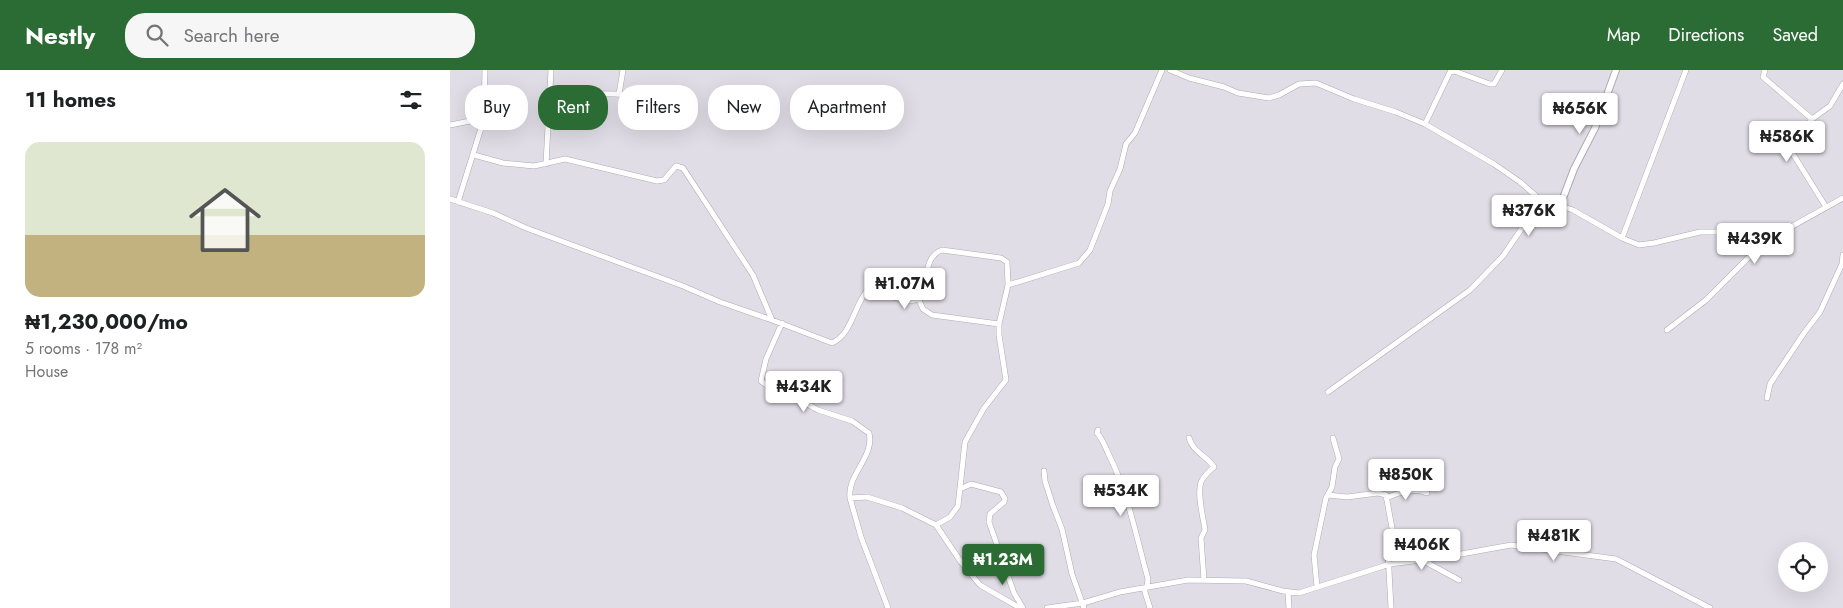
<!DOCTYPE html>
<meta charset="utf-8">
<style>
body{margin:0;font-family:Jost,sans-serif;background:#f6f6f6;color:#202124;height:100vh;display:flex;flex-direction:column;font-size:19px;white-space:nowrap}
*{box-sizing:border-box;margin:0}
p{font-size:16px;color:#757577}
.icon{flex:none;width:28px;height:28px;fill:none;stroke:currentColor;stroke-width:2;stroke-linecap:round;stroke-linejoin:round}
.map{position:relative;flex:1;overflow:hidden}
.sheet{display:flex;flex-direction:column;background:#fff;width:450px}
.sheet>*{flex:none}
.top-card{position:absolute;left:15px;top:15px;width:475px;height:45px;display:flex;gap:10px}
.buttons{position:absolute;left:1328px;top:472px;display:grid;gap:10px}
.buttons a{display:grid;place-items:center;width:50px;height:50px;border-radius:50%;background:#fff;box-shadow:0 5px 20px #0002;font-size:25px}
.price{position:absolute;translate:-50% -42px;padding:0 11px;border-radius:5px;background:#fff;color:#222;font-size:16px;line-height:32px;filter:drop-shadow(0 1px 2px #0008)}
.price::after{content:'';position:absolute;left:50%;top:30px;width:15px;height:11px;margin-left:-8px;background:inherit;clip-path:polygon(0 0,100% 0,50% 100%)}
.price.selected{background:#2b6b34;color:#fff}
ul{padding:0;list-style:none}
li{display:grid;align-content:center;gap:10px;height:265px;padding:0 25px}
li+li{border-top:1px solid #e0e0e0}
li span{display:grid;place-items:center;height:155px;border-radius:15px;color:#555}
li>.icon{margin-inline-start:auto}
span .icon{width:90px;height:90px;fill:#fffc;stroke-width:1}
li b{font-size:21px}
h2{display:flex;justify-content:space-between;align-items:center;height:60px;padding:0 25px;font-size:21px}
.tag{padding:0 18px;border-radius:20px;background:#fff;box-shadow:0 5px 20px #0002;font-size:18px;line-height:45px}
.tag.selected{background:#2b6b34;color:#fff}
header{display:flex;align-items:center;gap:30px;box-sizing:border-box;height:70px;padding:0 25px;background:#2b6b34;color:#fff}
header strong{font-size:24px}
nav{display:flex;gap:28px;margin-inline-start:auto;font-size:18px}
.search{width:350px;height:45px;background:#f6f6f6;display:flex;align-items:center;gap:12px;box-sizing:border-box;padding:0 18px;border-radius:20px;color:#757577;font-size:19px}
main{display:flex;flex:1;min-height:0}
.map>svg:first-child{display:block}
</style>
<header>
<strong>Nestly</strong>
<div class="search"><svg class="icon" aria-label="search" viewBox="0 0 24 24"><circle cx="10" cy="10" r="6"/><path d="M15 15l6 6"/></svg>Search here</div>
<nav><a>Map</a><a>Directions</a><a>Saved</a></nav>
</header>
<main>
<section class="sheet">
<h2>11 homes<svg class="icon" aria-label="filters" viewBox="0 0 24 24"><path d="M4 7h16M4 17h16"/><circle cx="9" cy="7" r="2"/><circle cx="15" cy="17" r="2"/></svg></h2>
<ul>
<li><span style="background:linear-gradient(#dfe7d0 60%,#c2b280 0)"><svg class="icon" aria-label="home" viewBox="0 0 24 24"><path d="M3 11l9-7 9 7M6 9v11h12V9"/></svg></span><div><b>₦1,230,000/mo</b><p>5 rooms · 178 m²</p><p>House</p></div></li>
</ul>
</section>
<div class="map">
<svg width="1393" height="538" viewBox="0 0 1393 538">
<rect width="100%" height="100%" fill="#e0dde6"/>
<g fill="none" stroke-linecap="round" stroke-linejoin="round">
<defs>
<path id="minor" d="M 720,0 L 739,8 L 774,17 L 788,23 L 819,28 L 829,25 L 849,14 L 866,13 L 904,29 L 946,42 L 975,54 L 1044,94 L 1070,112 L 1093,132
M 1315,0 L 1313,7 L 1362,49 L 1380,36 L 1393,14
M 100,23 L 165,24 L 208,27
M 169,24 L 173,0
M 1362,49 L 1344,71 L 1342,76 L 1343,84 L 1376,137
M 975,54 L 1000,2 L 1004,1 L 1040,14 L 1044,14 L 1052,0
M 0,55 L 20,51 L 32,55
M 24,85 L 53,93 L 84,96 L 115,89 L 207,111 L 214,110 L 226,96 L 233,98 L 303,205 L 322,250
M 96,94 L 101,0
M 0,129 L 43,143 L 76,158 L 233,216 L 270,232 L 322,250 L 382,273 C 401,265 404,237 416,222 L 422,221 C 431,223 454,231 461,231 C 483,229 468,188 492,180 L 551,188 L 557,192 L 558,215 L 549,254 L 549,265 L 556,310 L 534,338 L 515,372 L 508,436 L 500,447 L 486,455
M 8,132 L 32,55 L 34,43 L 35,0
M 1172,168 L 1236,0
M 558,215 L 629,193 L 640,180 L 658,134 L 660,121 L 670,99 L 676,74 L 685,63 L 712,0
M 468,228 L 473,239 L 482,245 L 549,254
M 332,253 L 316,289 L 311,311 L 315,314 L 328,318 L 368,340 L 402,351 L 419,363 C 425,387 397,404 400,428
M 1217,260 L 1256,230 L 1314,172 L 1393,128
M 878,322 L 1020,220 L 1053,186 L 1085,139 L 1093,132 L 1099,132 L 1123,140 L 1172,168 L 1189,175 L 1204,173 L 1250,162 L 1300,162 L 1314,172
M 1317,328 L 1320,314 L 1354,263 L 1370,242 L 1392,194 L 1393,185
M 648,360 L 647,363 C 652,368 655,376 658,383 C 678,422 686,466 698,509 L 697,516 L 694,519 L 700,538
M 739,368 C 743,382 756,385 764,397 C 759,401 754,406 751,412 C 747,424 753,447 755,460 L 751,468 L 754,510
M 594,401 L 595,411 L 603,436 L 612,459 L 622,504 L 634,538
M 926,412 L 928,423 L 936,425 L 944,469 L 944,474 L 938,482 L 941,538
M 510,419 L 521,414 L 551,422 L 555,429 L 554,432 L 540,444 L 539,452 L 564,523 L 573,538
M 878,425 L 897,427 L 928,423
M 936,428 C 948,423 964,417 977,423
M 940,478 L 972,490 L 1009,510
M 867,517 L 864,485 L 876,428 L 882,417 L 885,397 L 889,389 L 883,368
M 838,522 L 839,538
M 438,538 L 411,467 L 400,428 L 417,427 L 452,438 L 486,455 L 511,492 L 530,515 L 570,538
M 597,538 L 633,533 L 670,522 L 738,510 L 796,511 L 833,521 L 849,523 L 940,494 L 995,487 L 1061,475 L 1166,489 L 1260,538"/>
<path id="tertiary" d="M 1110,136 L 1124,99 L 1145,58 L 1166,0"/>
</defs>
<!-- minor casing -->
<use href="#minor" stroke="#adabb3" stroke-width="6"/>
<!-- tertiary casing -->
<use href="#tertiary" stroke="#adabb3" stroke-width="8"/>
<!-- minor -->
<use href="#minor" stroke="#fff" stroke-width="5"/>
<!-- tertiary -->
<use href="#tertiary" stroke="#fff" stroke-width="6"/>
</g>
</svg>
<div class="buttons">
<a><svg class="icon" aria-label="locate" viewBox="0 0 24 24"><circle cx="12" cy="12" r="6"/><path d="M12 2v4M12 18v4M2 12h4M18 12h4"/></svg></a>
</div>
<b class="price" style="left:1130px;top:65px">₦656K</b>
<b class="price" style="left:1337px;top:93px">₦586K</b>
<b class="price" style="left:1079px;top:167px">₦376K</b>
<b class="price" style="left:1305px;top:195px">₦439K</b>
<b class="price" style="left:455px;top:240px">₦1.07M</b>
<b class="price" style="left:354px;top:343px">₦434K</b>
<b class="price" style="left:956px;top:431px">₦850K</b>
<b class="price" style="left:671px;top:447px">₦534K</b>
<b class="price" style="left:1104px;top:492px">₦481K</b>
<b class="price" style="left:972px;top:501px">₦406K</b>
<b class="price selected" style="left:553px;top:516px">₦1.23M</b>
<div class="top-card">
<a class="tag">Buy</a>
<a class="tag selected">Rent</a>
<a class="tag">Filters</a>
<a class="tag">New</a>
<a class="tag">Apartment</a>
</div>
</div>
</main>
